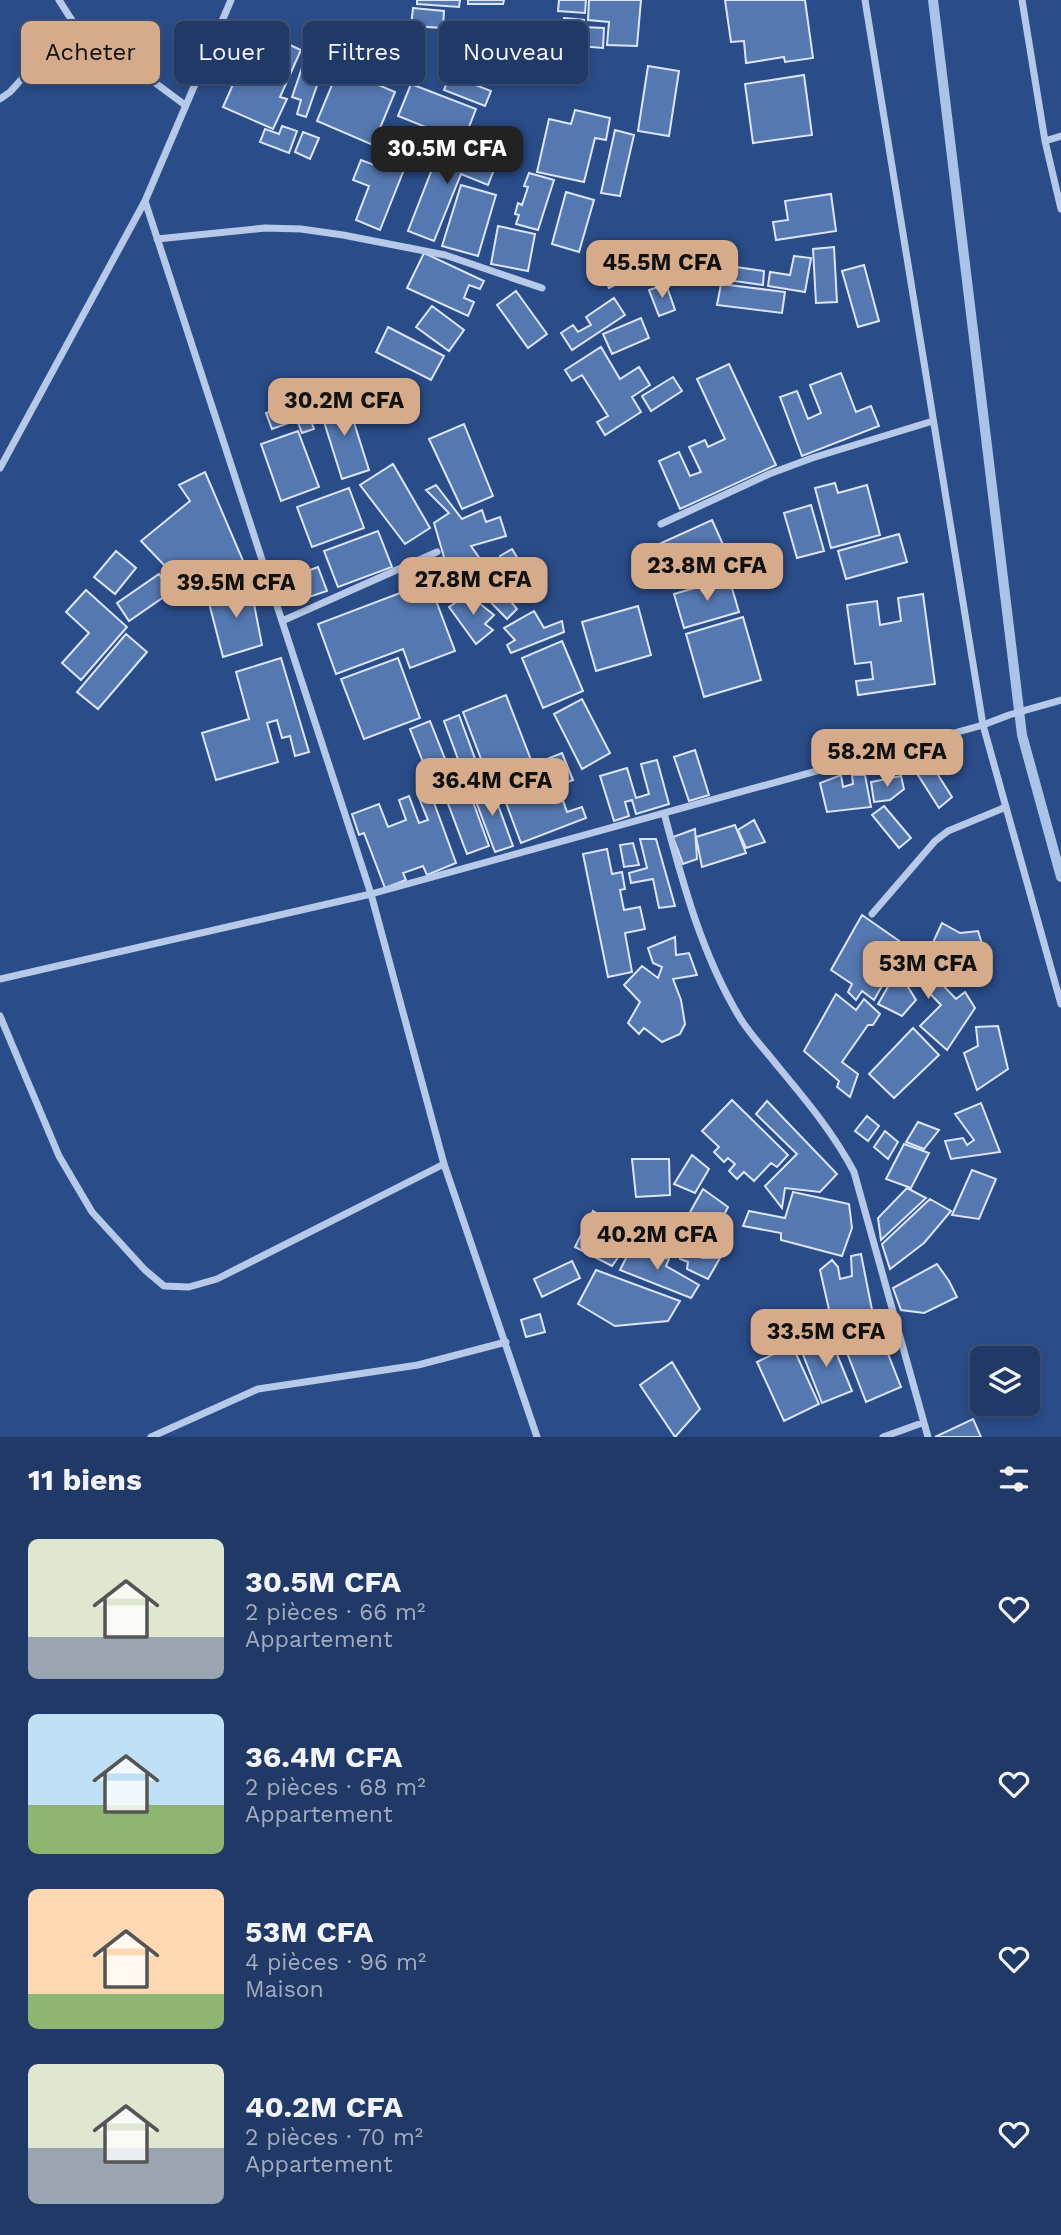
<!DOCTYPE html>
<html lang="fr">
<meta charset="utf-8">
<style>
body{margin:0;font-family:"Work Sans",sans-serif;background:#28406c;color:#f1f3f6;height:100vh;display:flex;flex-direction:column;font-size:26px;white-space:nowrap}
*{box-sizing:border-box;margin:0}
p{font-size:23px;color:#a2acbf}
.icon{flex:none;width:38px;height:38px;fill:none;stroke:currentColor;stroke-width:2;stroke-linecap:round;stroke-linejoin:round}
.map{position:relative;height:1437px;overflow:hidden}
.side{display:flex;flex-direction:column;background:#203966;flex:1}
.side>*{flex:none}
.top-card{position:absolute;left:21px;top:21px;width:700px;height:63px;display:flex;gap:14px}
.fabs{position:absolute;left:970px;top:1346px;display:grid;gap:14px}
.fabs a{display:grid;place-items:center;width:70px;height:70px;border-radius:10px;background:#203966;box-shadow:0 4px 10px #0003,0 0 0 2px #3d537a;font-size:35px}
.price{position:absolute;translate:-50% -60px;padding:0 16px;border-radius:14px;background:#d6ab8b;color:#111;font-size:23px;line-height:46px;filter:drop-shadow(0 2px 4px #0008)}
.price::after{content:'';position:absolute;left:50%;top:42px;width:21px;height:16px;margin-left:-10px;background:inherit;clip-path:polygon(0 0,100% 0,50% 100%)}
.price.current{background:#222;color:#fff}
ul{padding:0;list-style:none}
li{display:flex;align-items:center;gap:21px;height:175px;padding:0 28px}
li span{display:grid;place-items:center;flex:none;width:196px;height:140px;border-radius:10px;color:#555}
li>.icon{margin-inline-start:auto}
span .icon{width:84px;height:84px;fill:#fffc;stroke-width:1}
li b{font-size:30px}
h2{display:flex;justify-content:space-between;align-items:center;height:84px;padding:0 28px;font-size:30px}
.pill{padding:0 24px;border-radius:10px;background:#203966;box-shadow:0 4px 10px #0003,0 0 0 2px #3d537a;font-size:24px;line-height:63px}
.pill.current{background:#d6ab8b;color:#111}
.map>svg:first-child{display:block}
</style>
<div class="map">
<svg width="1061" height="1437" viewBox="0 0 1061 1437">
<rect width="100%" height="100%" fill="#2a4c88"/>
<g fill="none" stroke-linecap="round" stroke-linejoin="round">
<!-- stream -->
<path stroke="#acc3e8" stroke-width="10" d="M 933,0 L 1022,735 L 1061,877"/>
</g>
<!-- building -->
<path fill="#5678b1" stroke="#dbe5f7" stroke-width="2" d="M 417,0 L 460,0 L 459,7 L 417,4 Z
M 468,0 L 504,0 L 503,4 L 468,4 Z
M 559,0 L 586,0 L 585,13 L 558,11 Z
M 589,0 L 641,0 L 637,46 L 607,45 L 609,22 L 588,20 Z
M 725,0 L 805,0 L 813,58 L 785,62 L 784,57 L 746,63 L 744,41 L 731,42 Z
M 413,8 L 444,11 L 443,28 L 411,26 Z
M 564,18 L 584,20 L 583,27 L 604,28 L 603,48 L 579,46 L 577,59 L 562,58 Z
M 318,21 L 337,28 L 306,117 L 297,114 L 301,100 L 292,97 Z
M 448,23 L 489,23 L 488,64 L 447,63 Z
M 496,25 L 520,30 L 513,67 L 489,63 Z
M 257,30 L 301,50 L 280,97 L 287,99 L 273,129 L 223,107 Z
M 648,66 L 679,71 L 669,136 L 638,131 Z
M 339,68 L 395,92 L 373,145 L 317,121 Z
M 450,75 L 491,91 L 485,106 L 444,90 Z
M 804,75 L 812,135 L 753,143 L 745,84 Z
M 411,84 L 476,109 L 463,142 L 398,116 Z
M 575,110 L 610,118 L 606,140 L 595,138 L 584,182 L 537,172 L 549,119 L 571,124 Z
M 282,126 L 297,131 L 289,153 L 260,142 L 265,129 L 279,134 Z
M 615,130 L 634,135 L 620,196 L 601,193 Z
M 303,132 L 319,138 L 310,159 L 295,152 Z
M 389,137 L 413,147 L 380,230 L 356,220 L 369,186 L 353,180 L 361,160 L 377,166 Z
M 443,141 L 497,162 L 488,185 L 461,174 L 434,241 L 408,231 Z
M 529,173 L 554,180 L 538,230 L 516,224 L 519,215 L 515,214 L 518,203 L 522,205 L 528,187 L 524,186 Z
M 461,185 L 496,195 L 478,256 L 442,246 Z
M 566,192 L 594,200 L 579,252 L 552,244 Z
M 831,194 L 836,231 L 776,240 L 773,222 L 788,220 L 785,201 Z
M 498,226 L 535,234 L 528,271 L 491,264 Z
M 834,247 L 837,302 L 816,303 L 813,249 Z
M 424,253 L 484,281 L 480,289 L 469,285 L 464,298 L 474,302 L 468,316 L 407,288 Z
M 794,256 L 811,258 L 805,292 L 768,286 L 770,272 L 790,275 Z
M 631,257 L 638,274 L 609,288 L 601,271 Z
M 864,265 L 879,321 L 858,327 L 842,271 Z
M 736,267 L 764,271 L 763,285 L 734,281 Z
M 666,284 L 675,310 L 659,316 L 649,290 Z
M 721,284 L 785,292 L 782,313 L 717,305 Z
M 516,291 L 547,334 L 528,348 L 497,305 Z
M 614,298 L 625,315 L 572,350 L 561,333 L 573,325 L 578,332 L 591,325 L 586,317 Z
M 432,306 L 464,330 L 449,351 L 416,327 Z
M 641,318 L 649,338 L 612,354 L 603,334 Z
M 388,327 L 444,356 L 431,380 L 376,352 Z
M 601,347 L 620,379 L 639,367 L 650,385 L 632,397 L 641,412 L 605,435 L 597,422 L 608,416 L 582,375 L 572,381 L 565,370 Z
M 729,364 L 776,465 L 680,509 L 659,461 L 679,452 L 690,476 L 701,472 L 689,447 L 705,440 L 708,447 L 725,439 L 697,379 Z
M 841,373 L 856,412 L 871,406 L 879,426 L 802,456 L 780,397 L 797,391 L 808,419 L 821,413 L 810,385 Z
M 673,377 L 682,391 L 651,411 L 642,396 Z
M 346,397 L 369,470 L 342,479 L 319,406 Z
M 303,400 L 314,429 L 302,433 L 297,420 L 272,429 L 266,413 Z
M 464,424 L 493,496 L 462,509 L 429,439 Z
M 298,431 L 319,487 L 281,501 L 261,444 Z
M 393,464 L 430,528 L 405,544 L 360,485 Z
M 205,472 L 244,563 L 191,593 L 141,541 L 190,501 L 179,485 Z
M 835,483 L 838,493 L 867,485 L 880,535 L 831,548 L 815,488 Z
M 436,485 L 462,519 L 482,510 L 486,522 L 500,517 L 506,536 L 471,546 L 490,573 L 450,593 L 446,568 L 432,573 L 427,562 L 444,557 L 434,523 L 449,513 L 426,490 Z
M 349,488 L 364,528 L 312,547 L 297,507 Z
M 811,505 L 824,551 L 797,558 L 784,513 Z
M 712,520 L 725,549 L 660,577 L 648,549 Z
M 378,531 L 392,567 L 338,587 L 324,551 Z
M 899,534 L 907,562 L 846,579 L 838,551 Z
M 512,549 L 532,582 L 503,592 L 517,609 L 507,619 L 479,590 L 511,573 L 500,556 Z
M 116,551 L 136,568 L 115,594 L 94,577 Z
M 318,567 L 327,591 L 294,602 L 285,579 Z
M 159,574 L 171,592 L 129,621 L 117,603 Z
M 729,578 L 739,612 L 684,628 L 674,594 Z
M 429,582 L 455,651 L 410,668 L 403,649 L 336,674 L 318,624 Z
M 250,583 L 262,645 L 223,657 L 208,599 Z
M 86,590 L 127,627 L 81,680 L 62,663 L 89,633 L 66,612 Z
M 468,594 L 494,615 L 485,624 L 493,630 L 476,644 L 449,607 Z
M 923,594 L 935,684 L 858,695 L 856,681 L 873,679 L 871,662 L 855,664 L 847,605 L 877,601 L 880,625 L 901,621 L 898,598 Z
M 638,606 L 651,655 L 596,671 L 582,622 Z
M 534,611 L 544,628 L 562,621 L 564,632 L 511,653 L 507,645 L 515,640 L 504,628 Z
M 743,617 L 761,680 L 704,697 L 686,634 Z
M 126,634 L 147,652 L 98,709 L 77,692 Z
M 562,641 L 583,691 L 543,708 L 522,658 Z
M 281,658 L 309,752 L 295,756 L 290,736 L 282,738 L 277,720 L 267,723 L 278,762 L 216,780 L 202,733 L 249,719 L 236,672 Z
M 398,658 L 420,718 L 364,739 L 341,679 Z
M 506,695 L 531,760 L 488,777 L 463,712 Z
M 582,699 L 610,753 L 582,769 L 554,714 Z
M 459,715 L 477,764 L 462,770 L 444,721 Z
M 430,721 L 449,769 L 429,777 L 410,729 Z
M 695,750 L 709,795 L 689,801 L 674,757 Z
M 562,753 L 573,780 L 558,786 L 567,812 L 582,807 L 586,818 L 521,843 L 497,779 Z
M 657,760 L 669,804 L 636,814 L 632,800 L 625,802 L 629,816 L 614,821 L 600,776 L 627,768 L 636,798 L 649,794 L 641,764 Z
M 933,767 L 952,797 L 939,808 L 918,775 Z
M 841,775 L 843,787 L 853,784 L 852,775 L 865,775 L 871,807 L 827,812 L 820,783 Z
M 901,776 L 904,789 L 890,800 L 874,802 L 871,782 Z
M 464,777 L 489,846 L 467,854 L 441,785 Z
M 490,783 L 513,846 L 495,852 L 472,791 Z
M 429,789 L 456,863 L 427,875 L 423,866 L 403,873 L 406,880 L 385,888 L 364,833 L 359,835 L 352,814 L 379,804 L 388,827 L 406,820 L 399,800 L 409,796 L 419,823 L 428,820 L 417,793 Z
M 884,806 L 911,838 L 899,848 L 872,815 Z
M 754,820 L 765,842 L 746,848 L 738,830 Z
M 735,825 L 746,853 L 702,867 L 696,837 Z
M 695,829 L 697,859 L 683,864 L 673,837 Z
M 640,839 L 656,839 L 675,906 L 659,908 L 653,879 L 631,883 L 629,873 L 647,868 Z
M 633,843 L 639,865 L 624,867 L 620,845 Z
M 607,849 L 612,874 L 622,872 L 625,889 L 620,890 L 624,910 L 640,907 L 645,929 L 625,933 L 632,972 L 608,977 L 583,854 Z
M 862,915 L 905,945 L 874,1000 L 862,991 L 856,1000 L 848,992 L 852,984 L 831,970 Z
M 942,923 L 960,933 L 978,931 L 991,973 L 964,982 L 929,951 Z
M 675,937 L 676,955 L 689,953 L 697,975 L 673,979 L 681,1000 L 685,1024 L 680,1034 L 662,1042 L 644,1028 L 639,1034 L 628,1023 L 640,1002 L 624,985 L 642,966 L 658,978 L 662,967 L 653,963 L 648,948 Z
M 909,950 L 956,999 L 965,992 L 975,1008 L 947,1050 L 920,1026 L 941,1005 L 917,980 L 908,987 L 916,1000 L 902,1016 L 878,1004 Z
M 836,994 L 856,1010 L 864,999 L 880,1014 L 873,1025 L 868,1025 L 842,1062 L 858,1074 L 850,1097 L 837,1087 L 839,1081 L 804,1051 Z
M 998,1026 L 1008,1069 L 977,1090 L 964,1053 L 978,1046 L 976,1027 Z
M 913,1028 L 939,1055 L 894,1098 L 869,1074 Z
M 732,1100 L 788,1155 L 777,1167 L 771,1163 L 754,1181 L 744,1172 L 737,1179 L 729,1171 L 735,1164 L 728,1158 L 724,1162 L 714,1152 L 719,1147 L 702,1131 Z
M 767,1101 L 837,1174 L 820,1192 L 785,1188 L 782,1208 L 765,1186 L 797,1154 L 756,1114 Z
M 981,1103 L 1000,1152 L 951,1159 L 945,1141 L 963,1138 L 967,1145 L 974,1140 L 955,1114 Z
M 867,1116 L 879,1126 L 868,1141 L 855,1131 Z
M 918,1122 L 939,1130 L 924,1149 L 906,1142 Z
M 885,1131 L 898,1142 L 888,1159 L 874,1147 Z
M 904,1144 L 929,1153 L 911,1188 L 886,1179 Z
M 692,1155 L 709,1169 L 695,1193 L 674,1184 Z
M 632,1159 L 669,1159 L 670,1195 L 636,1197 Z
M 972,1170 L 996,1179 L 979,1219 L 952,1215 Z
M 907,1188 L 926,1198 L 881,1240 L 878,1218 Z
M 703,1189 L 728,1207 L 702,1258 L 720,1258 L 708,1279 L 687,1269 L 688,1262 L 680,1259 L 682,1251 L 671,1246 Z
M 793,1192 L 849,1204 L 852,1228 L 842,1256 L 781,1240 L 781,1233 L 743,1226 L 749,1211 L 785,1218 Z
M 930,1199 L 951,1211 L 924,1243 L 890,1269 L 882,1244 Z
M 593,1211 L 634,1235 L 612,1266 L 575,1247 Z
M 631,1248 L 669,1259 L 666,1266 L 699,1285 L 691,1298 L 620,1270 Z
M 861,1254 L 874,1320 L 833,1327 L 820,1270 L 832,1260 L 838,1267 L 840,1279 L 852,1276 L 851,1256 Z
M 572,1261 L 580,1278 L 542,1297 L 534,1279 Z
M 937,1264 L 949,1281 L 957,1297 L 924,1313 L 901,1310 L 893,1288 Z
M 596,1270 L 680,1301 L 668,1321 L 615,1326 L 578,1304 Z
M 540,1314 L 545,1332 L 526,1337 L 521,1320 Z
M 829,1335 L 852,1391 L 822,1403 L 800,1347 Z
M 881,1336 L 901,1387 L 866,1402 L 846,1350 Z
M 792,1345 L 819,1404 L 784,1421 L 757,1362 Z
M 672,1362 L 700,1409 L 675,1437 L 640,1385 Z
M 973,1419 L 981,1437 L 935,1437 Z"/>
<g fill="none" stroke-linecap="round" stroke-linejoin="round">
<!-- minor -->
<path stroke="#b7c9e8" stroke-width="7" d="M 59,0 L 73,22 L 185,105
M 865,0 L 983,725 L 1061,1004
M 1022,0 L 1045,141 L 1061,209
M 0,99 L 10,92 L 73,22
M 1045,141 L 1061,136
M 145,201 L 371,894 L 444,1164 L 537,1437
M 157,239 L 265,228 L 301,229 L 343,235 L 445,255 L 542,288
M 0,468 L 145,201 L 231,0
M 661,524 L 769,474 L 812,458 L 933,421
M 282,621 L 437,552
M 664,813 C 683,884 702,955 740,1018 C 750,1034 764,1049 776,1064 C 805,1099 833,1132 854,1172 L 928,1437
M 872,914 L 935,841 L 948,831 L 1006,807
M 0,979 L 371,894 L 983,725 L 1009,715 L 1061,700
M 0,1016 L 59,1156 L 92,1212 L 145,1270 L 164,1286 L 189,1287 L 217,1279 L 444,1164
M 151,1437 L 258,1389 L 418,1365 L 506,1342
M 883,1437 L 922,1423"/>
</g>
</svg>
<div class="fabs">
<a><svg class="icon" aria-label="layers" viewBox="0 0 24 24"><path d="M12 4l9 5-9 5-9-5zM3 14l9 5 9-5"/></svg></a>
</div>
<b class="price current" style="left:447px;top:186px">30.5M CFA</b>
<b class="price" style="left:662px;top:300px">45.5M CFA</b>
<b class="price" style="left:344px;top:438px">30.2M CFA</b>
<b class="price" style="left:707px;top:603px">23.8M CFA</b>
<b class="price" style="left:473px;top:617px">27.8M CFA</b>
<b class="price" style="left:236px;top:620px">39.5M CFA</b>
<b class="price" style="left:887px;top:789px">58.2M CFA</b>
<b class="price" style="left:492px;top:818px">36.4M CFA</b>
<b class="price" style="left:928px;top:1001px">53M CFA</b>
<b class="price" style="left:657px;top:1272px">40.2M CFA</b>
<b class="price" style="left:826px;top:1369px">33.5M CFA</b>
<div class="top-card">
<a class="pill current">Acheter</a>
<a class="pill">Louer</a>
<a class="pill">Filtres</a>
<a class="pill">Nouveau</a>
</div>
</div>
<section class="side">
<h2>11 biens<svg class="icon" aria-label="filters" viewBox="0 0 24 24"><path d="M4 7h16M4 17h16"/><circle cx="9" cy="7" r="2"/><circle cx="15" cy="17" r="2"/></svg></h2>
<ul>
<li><span style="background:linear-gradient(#dfe7d0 70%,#9aa5b1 0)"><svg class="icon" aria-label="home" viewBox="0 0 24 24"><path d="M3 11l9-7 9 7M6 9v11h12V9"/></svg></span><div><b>30.5M CFA</b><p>2 pièces · 66 m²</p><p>Appartement</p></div><svg class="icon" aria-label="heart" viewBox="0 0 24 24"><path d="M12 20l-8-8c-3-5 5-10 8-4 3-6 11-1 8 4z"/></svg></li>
<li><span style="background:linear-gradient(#bfe0f5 65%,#8fb573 0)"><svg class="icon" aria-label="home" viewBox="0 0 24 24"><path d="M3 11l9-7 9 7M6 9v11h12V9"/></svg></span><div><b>36.4M CFA</b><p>2 pièces · 68 m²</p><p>Appartement</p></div><svg class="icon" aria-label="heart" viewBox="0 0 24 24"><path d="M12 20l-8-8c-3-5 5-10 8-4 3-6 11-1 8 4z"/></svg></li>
<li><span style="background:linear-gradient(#ffd9b3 75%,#8fb573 0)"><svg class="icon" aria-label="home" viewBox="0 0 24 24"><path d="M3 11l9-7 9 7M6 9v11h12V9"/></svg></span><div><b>53M CFA</b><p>4 pièces · 96 m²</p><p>Maison</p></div><svg class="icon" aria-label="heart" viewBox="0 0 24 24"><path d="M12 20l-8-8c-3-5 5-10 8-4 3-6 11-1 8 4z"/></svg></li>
<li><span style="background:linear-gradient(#dfe7d0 60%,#9aa5b1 0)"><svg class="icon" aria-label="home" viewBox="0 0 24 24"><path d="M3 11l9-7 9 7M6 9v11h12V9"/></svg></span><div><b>40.2M CFA</b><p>2 pièces · 70 m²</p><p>Appartement</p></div><svg class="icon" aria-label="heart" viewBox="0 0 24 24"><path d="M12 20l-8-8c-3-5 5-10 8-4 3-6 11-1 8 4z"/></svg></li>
</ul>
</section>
